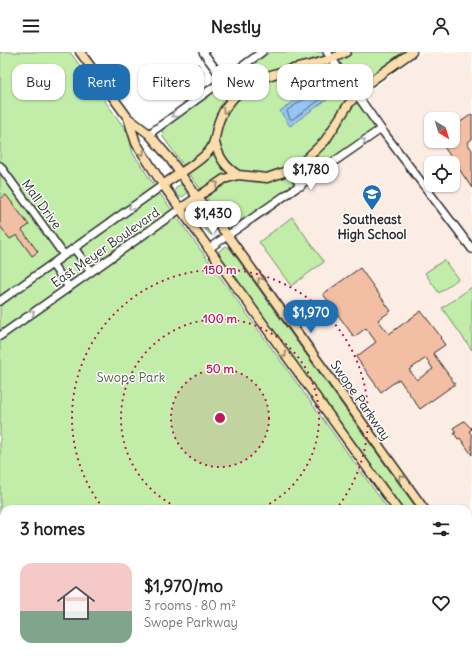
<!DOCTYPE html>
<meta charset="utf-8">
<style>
body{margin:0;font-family:Delius,sans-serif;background:#f2f2f2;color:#202124;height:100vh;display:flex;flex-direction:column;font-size:15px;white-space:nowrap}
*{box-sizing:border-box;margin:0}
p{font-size:13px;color:#757577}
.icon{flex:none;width:22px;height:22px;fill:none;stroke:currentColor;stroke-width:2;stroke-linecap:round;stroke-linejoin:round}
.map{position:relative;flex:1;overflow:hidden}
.details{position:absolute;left:0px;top:453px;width:472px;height:156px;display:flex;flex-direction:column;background:#fff;border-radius:12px 12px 0 0;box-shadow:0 1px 3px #0004}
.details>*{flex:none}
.hud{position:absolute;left:12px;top:12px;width:448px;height:36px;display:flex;gap:8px}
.needle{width:26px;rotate:142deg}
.buttons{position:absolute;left:424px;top:60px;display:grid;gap:8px}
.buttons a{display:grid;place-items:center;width:36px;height:36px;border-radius:8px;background:#fff;box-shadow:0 1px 3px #0004;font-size:20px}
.price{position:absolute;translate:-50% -34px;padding:0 9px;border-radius:14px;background:#fff;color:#222;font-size:13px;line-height:26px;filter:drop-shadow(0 1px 2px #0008)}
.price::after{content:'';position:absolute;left:50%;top:24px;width:12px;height:9px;margin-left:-6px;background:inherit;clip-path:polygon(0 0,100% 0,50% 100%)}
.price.on{background:#1f6fb2;color:#fff}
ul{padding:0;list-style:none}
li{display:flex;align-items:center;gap:12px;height:100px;padding:0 20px}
li span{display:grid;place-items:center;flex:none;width:112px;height:80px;border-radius:12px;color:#555}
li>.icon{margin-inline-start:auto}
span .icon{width:48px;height:48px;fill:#fffc;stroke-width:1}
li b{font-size:17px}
h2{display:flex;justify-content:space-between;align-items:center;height:48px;padding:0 20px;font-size:17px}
.pill{padding:0 14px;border-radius:12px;background:#fff;box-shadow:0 1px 3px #0004;font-size:14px;line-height:36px}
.pill.on{background:#1f6fb2;color:#fff}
header{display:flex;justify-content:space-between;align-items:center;height:52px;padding:0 20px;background:#fff;font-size:18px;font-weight:700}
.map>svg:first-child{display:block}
</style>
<header><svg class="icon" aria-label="menu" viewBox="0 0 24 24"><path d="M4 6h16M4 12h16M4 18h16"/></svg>Nestly<svg class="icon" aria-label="person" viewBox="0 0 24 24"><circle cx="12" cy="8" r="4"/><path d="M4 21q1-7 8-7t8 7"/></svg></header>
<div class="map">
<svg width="472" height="609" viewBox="0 0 472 609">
<rect width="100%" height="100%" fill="#fff"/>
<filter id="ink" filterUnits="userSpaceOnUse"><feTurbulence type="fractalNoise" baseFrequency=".025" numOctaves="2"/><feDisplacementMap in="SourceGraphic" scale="8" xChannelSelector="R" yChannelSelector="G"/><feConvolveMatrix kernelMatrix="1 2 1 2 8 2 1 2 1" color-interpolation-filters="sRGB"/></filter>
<g filter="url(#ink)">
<!-- built -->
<path fill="#fbece4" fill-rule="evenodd" d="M 423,0 L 472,0 L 472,466 L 468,468 L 468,457 L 429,457 L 234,185 L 389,78 L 370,53 L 368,45 L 370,39 ZM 431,67 L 453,67 L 453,89 L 431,89 ZM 431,111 L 453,111 L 453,133 L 431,133 Z"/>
<!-- green -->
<path fill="#c1eda9" stroke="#768c6a" d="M 0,0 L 70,0 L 128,81 L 133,101 L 158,139 L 388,457 L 4,457 L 4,605 L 326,605 L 320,609 L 0,609 Z
M 270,0 L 323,0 L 343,6 L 352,0 L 406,0 L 351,44 L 377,76 L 235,174 L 226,173 L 163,85 L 162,77 Z
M175 139a6 6 0 1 1 12 0a6 6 0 1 1-12 0Z
M 198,153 L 204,160 L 195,166 L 189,160 Z
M 205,162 L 216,177 L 211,183 L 197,168 Z
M 292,165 L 324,210 L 291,234 L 259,190 Z
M 226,194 L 231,198 L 417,457 L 401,457 L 219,203 L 219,199 Z
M 444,208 L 458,227 L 439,241 L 425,221 Z
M 472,235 L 472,298 L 442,256 Z
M 340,605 L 365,605 L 359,609 L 334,609 Z"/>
<!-- water -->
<path fill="#97c5f2" stroke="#6c87a2" d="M 320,31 L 322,33 L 326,32 L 330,35 L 331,39 L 329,43 L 330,45 L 290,74 L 280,59 Z"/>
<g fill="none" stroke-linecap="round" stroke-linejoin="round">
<!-- shore -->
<path stroke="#56697b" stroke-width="1" d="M 319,37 L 326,38 L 324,45 L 293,67 L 290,67 L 287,59 Z"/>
</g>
<!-- building -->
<path fill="#f3bfa4" stroke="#2b2b2b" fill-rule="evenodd" d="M 198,12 L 204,21 L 179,40 L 172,30 Z
M 472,62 L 472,87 L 467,91 L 472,98 L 472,136 L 440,89 L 453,89 L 453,75 Z
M 6,143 L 29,173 L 22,178 L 38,200 L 32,204 L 17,183 L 10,187 L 0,174 L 0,147 Z
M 360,216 L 391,259 L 378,268 L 389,282 L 421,259 L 441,285 L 440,286 L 445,293 L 433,301 L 455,332 L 420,357 L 399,327 L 381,340 L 356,305 L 376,290 L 366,276 L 354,285 L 323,242 ZM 426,306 L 433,317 L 417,328 L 409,318 Z
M 464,369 L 472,377 L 469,379 L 472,384 L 472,403 L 460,386 L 458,387 L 454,381 L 456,380 L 453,376 Z"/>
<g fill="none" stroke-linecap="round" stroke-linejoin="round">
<defs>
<path id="minor" d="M 203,0 L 235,44
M 327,0 L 381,77 L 472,197
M 149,82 L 262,0
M 0,114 L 64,203
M 290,118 L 301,134
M 74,196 L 91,219
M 208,197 L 381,77
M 52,212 L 69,235
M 0,249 L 163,133
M 0,284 L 180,157"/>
<path id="major" d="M 80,0 L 128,66 L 149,82 L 170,107 L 197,145 L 228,184 L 424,457
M 128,66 L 136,91 L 163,133 L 397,457
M 215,91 C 219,105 225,115 238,123
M 163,133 C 176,123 199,111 209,99 C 215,92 215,85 217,76 C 221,59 232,45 246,35 C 277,14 314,18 346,0
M 180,157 L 224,127 L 238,123 L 267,126 L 290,118 L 303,110 L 325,89 L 348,53 L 364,34 L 412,0
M 468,519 L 472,525
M 468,541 L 472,539
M 468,557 L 472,562
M 325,609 L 331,605
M 370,609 L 376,605"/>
</defs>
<!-- minor casing -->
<use href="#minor" stroke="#2b2b2b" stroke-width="10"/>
<!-- major casing -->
<use href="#major" stroke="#2b2b2b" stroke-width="11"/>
<!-- minor -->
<use href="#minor" stroke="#fff" stroke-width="7"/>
<!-- major -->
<use href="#major" stroke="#faddab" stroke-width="8"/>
</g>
<!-- one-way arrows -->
<defs><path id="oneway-chevron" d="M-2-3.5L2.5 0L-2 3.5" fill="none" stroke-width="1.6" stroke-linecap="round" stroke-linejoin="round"/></defs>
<g stroke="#92846b">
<use href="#oneway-chevron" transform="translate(225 59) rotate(122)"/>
<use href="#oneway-chevron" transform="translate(142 101) rotate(58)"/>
<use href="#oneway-chevron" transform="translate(216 132) rotate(-34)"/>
<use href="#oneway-chevron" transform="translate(260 228) rotate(-126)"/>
<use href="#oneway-chevron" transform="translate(284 303) rotate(54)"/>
<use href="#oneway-chevron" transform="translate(401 425) rotate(-126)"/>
</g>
<g stroke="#a0a0a0">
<use href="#oneway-chevron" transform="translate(174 63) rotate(144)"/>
<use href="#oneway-chevron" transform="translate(363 89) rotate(-36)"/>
<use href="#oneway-chevron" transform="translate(131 155) rotate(145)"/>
<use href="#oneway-chevron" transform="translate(32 261) rotate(-35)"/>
</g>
</g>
<!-- distance rings -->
<circle cx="220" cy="366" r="49" fill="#c2185b" fill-opacity=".12"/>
<g fill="none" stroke="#c2185b" stroke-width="2" stroke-dasharray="2 4">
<circle cx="220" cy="366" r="49"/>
<path d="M181 457A99 99 0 1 1 259 457"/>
<path d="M103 456A148 148 0 1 1 337 456"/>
</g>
<!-- icons -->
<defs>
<symbol id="school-pin" viewBox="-11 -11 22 30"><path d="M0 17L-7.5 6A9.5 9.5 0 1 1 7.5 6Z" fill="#1f6fb2" stroke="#fff"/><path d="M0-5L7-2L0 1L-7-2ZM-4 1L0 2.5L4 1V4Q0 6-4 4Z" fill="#fff"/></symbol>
</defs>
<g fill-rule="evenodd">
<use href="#school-pin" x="361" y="131" width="22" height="30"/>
</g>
<g text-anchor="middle" stroke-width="3" stroke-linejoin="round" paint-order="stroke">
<!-- street labels -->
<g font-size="13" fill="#2b2b2b" stroke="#fff">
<text transform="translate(42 152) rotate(54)" y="5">Mall Drive</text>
<text transform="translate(105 195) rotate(-35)" y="5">East Meyer Boulevard</text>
<text transform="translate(361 348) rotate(55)" y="5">Swope Parkway</text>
</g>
<!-- poi labels -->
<g font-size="13" font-weight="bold" fill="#2b2b2b" stroke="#fff">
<text x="372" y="172">Southeast<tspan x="372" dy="15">High School</tspan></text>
</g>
<!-- park labels -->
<g font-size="13" fill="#505c4a" stroke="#fff">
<text x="131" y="330">Swope Park</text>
</g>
</g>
<circle cx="220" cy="366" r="6" fill="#c2185b" stroke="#fff" stroke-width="2"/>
<g font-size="12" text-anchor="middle" font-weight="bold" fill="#c2185b" stroke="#fff" stroke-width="3" stroke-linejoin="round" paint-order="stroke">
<text x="220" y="222">150 m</text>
<text x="220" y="271">100 m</text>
<text x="220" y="321">50 m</text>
</g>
</svg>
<div class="buttons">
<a><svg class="needle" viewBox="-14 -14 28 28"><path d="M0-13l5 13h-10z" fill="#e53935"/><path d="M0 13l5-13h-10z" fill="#757577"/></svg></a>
<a><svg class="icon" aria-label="locate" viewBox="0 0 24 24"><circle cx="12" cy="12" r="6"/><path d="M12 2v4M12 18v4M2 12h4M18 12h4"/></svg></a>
</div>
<b class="price" style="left:311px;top:139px">$1,780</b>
<b class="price" style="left:213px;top:183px">$1,430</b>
<b class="price on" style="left:311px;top:282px">$1,970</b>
<div class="hud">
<a class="pill">Buy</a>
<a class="pill on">Rent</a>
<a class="pill">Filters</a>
<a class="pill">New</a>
<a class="pill">Apartment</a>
</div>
<section class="details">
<h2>3 homes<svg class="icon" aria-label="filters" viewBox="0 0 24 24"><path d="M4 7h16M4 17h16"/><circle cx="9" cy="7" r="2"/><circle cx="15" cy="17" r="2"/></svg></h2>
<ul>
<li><span style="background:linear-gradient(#f6c9c9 60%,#7fa58c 0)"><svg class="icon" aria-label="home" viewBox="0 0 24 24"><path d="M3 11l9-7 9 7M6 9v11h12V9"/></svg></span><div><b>$1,970/mo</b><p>3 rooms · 80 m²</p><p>Swope Parkway</p></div><svg class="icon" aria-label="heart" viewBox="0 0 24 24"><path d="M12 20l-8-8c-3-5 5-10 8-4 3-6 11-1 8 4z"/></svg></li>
</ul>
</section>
</div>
